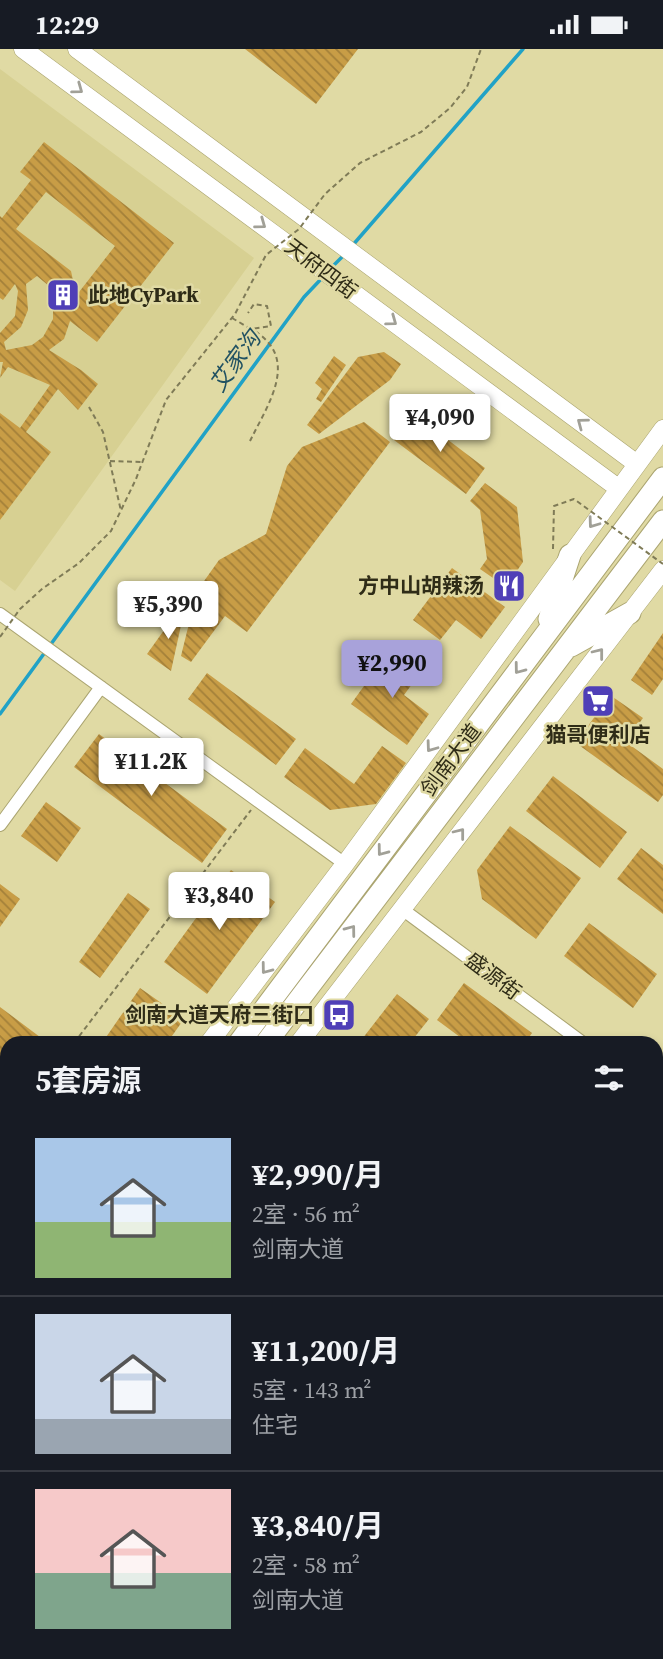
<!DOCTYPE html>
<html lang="zh">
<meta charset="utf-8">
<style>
body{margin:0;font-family:"Source Serif 4","Noto Sans SC",serif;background:#20242c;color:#f1f3f6;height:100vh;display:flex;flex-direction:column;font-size:26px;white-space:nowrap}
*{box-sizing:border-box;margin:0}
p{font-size:23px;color:#9ea1a6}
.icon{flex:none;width:38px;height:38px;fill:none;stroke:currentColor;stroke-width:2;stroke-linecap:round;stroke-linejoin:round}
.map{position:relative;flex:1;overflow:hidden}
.details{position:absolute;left:0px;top:987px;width:663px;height:623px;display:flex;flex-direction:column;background:#171b24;border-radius:21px 21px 0 0;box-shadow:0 4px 10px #0003}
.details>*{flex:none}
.price{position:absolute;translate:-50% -60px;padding:0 16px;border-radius:7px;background:#fff;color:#222;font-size:23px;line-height:46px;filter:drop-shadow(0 2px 4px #0008)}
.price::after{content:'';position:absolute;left:50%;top:42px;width:21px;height:16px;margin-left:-10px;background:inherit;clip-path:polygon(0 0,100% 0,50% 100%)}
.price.selected{background:#a8a2da;color:#111}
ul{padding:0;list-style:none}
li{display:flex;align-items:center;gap:21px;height:175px;padding:0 35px}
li+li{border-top:2px solid #363941}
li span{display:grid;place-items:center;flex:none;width:196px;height:140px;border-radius:0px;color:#555}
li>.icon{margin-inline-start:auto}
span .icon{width:84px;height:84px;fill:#fffc;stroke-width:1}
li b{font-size:30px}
h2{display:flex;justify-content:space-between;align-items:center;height:84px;padding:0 35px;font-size:30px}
.status{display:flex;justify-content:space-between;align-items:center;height:49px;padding:0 35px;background:#171b24;direction:ltr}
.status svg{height:19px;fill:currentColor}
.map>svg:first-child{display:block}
</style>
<div class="status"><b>12:29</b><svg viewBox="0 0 49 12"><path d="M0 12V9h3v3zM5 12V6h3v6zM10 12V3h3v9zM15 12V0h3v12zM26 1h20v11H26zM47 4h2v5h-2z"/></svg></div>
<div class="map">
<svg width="663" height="1610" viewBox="0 0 663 1610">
<defs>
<pattern id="park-tufts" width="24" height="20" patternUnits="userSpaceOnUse" patternTransform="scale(1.75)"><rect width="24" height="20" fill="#d29cbc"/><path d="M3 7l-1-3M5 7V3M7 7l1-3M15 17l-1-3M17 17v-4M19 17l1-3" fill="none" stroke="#ab7f98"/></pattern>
<pattern id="building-back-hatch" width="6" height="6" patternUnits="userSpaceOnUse" patternTransform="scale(1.75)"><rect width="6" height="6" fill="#c89d46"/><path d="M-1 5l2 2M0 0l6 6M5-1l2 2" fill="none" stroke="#a38039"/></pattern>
</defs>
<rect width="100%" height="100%" fill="#e0daa4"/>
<!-- built -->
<path fill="#d7d092" d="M 0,20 L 254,209 L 15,542 L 0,531 Z
M 656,1593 L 663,1598 L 663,1610 L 602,1610 L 608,1603 L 656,1603 Z"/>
<!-- park -->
<path fill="url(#park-tufts)" d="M 0,1122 L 7,1127 L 7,1238 L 0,1247 Z"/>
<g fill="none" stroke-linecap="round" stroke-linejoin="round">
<!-- stream -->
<path stroke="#21a2c6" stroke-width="3.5" d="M 352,197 L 523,0
M 331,219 L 345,205
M 0,665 L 304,248 L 323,228"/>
</g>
<!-- building -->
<path fill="url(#building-back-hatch)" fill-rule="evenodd" d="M 245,0 L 358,0 L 316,55 Z
M 44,93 L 174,194 L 97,293 L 70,272 L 64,290 L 49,301 L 81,321 L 98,335 L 78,361 L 58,340 L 26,383 L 51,403 L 0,471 L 0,364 L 20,379 L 50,336 L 8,318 L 0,329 L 3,313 L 0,313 L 0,284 L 15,267 L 18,242 L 15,235 L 3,251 L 0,249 L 0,167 L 2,169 L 31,131 L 20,123 ZM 46,143 L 115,197 L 72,252 L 74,236 L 71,222 L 16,180 ZM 37,227 L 49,237 L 53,249 L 53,270 L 43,288 L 32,296 L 6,301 L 4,293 L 21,278 L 28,261 L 26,235 Z
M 384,303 L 401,315 L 390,331 L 319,385 L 307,376 L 358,308 Z
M 334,307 L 346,316 L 321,353 L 316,350 L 322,340 L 315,334 Z
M 414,365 L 485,419 L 466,445 L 394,391 Z
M 364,373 L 390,393 L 247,583 L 225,567 L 191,613 L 181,607 L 197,542 L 219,511 L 266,485 L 287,417 L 302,398 Z
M 485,434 L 517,458 L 523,513 L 506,538 L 480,520 L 487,510 L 480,461 L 470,452 Z
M 452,519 L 505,558 L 481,590 L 456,571 L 440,591 L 413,571 Z
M 187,549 L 171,622 L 147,605 Z
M 663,584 L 663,630 L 652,646 L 631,631 Z
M 387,605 L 418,627 L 404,646 L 429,665 L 407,696 L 351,655 Z
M 207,624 L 296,690 L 276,716 L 188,650 Z
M 610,646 L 643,669 L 626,693 L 663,720 L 663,746 L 658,753 L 576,694 Z
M 99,685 L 227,780 L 202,814 L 74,718 Z
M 382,697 L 406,714 L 376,755 L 330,761 L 284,728 L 305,699 L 354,735 Z
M 553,727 L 627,783 L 600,819 L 526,762 Z
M 46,753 L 81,779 L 57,813 L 21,787 Z
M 510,777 L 581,829 L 536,890 L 482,850 L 477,821 Z
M 641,799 L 663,816 L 663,865 L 617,830 Z
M 231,821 L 275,853 L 207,945 L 164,913 Z
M 0,835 L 20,850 L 0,878 Z
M 128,844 L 150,860 L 100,929 L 79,913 Z
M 589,874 L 657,925 L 633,959 L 564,907 Z
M 464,934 L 532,984 L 525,994 L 468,994 L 437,971 Z
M 140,939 L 184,970 L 167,994 L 102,994 Z
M 397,945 L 429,970 L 410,994 L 359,994 Z
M 0,958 L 48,994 L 7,994 L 7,1018 L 0,1012 Z
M 656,1089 L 663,1093 L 663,1164 L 656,1177 Z
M 663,1299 L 663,1418 L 661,1423 L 656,1421 L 656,1313 Z
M 7,1456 L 7,1500 L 0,1494 L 0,1466 Z
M 663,1461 L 663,1493 L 656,1488 L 656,1470 Z
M 124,1603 L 179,1603 L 181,1610 L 126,1610 Z
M 304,1603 L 329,1603 L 339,1610 L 299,1610 Z
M 470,1603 L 512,1603 L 507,1610 L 464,1610 Z"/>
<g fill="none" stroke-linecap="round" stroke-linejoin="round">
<!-- trunk-tunnel -->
<path stroke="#bdb788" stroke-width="21" stroke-dasharray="21 10" stroke-linecap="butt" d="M 0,1315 L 7,1306
M 0,1354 L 7,1344"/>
<defs>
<path id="minor" d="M 0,565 L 345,815
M 0,776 L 101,638
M 402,860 L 583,994
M 656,1048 L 663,1053
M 656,1227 L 663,1214
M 426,1610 L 431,1603"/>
<path id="tertiary" d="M 0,1066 L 7,1072
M 0,1092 L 7,1097
M 656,1549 L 663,1554
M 656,1574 L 663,1579"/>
<path id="secondary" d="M 23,0 L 618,439
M 77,0 L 637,415
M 209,994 L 345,815 L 663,380
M 299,994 L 663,521
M 0,1276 L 7,1266
M 0,1389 L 7,1380"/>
<path id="trunk" d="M 549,570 L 570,506
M 571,597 L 630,564
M 239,994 L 663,429
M 266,994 L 663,472"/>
</defs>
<!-- minor casing -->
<use href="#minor" stroke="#aba571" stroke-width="14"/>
<!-- tertiary casing -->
<use href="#tertiary" stroke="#aba571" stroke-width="18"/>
<!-- secondary casing -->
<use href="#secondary" stroke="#aba571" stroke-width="19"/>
<!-- trunk casing -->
<use href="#trunk" stroke="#aba571" stroke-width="23"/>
<!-- path -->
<path stroke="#7f7b57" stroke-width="2" stroke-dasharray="5 3.5" stroke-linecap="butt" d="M 232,269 L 251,280 L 271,277 L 267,257 L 254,255 L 248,264
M 89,358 L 103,383 L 121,462
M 250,392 C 268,355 302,308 251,280
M 110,412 L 143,413
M 74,994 L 251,761"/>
<!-- minor -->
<use href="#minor" stroke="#fff" stroke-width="12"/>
<!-- tertiary -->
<use href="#tertiary" stroke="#fff" stroke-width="16"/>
<!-- secondary -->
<use href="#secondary" stroke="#fff" stroke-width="18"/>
<!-- trunk -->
<use href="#trunk" stroke="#fff" stroke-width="21"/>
<!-- path-bridge -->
<path stroke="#7f7b57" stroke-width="2" stroke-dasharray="5 3.5" stroke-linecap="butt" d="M 553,500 L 554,457 L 574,450 L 663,515
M 0,588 L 20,560 L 42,540 L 79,514 L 111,482 L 136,430 L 166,351 L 235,265 L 266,206 L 299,180 L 325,145 L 360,114 L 421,83 L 450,59 L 467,38 L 481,0"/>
</g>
<!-- one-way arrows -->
<defs><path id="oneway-chevron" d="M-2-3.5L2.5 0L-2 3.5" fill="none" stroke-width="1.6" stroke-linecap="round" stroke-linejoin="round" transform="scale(1.75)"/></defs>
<g stroke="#a1a097">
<use href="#oneway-chevron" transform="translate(78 40) rotate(36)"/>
<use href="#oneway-chevron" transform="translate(261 175) rotate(36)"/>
<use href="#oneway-chevron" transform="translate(392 272) rotate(36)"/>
<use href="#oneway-chevron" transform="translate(582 374) rotate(-143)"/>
<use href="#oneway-chevron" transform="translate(593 474) rotate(126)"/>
<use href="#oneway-chevron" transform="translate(599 604) rotate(-52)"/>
<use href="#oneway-chevron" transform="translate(519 620) rotate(127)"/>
<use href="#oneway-chevron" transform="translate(431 698) rotate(126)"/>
<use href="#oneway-chevron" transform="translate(460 784) rotate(-52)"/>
<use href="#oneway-chevron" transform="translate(382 802) rotate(127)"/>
<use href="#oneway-chevron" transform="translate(351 881) rotate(-53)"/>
<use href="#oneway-chevron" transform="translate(266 920) rotate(127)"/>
</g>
<!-- icons -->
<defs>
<symbol id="building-square" viewBox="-11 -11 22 22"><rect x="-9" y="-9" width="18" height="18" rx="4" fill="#4f3fb7" stroke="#e0daa4"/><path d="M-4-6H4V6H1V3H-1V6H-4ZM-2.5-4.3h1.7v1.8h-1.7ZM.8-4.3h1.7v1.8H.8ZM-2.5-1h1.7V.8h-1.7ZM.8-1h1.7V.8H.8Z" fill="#fff"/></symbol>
<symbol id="restaurant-square" viewBox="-11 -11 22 22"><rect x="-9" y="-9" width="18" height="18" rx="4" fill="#4f3fb7" stroke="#e0daa4"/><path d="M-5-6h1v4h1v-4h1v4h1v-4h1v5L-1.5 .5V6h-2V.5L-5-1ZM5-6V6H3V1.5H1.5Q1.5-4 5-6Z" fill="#fff"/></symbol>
<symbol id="supermarket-square" viewBox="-11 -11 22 22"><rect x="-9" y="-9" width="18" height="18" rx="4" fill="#4f3fb7" stroke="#e0daa4"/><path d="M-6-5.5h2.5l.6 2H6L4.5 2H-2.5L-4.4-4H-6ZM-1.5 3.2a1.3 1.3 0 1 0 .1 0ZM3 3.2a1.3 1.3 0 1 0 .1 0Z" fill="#fff"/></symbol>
<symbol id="bus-square" viewBox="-11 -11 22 22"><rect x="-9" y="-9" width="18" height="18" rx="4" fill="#4f3fb7" stroke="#e0daa4"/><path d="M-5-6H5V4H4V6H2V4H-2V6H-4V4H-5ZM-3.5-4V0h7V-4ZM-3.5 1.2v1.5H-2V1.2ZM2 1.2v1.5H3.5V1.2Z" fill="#fff"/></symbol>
</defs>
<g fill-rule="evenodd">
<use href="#building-square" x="44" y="227" width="38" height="38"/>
<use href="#restaurant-square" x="490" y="518" width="38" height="38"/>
<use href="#supermarket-square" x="579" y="633" width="38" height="38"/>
<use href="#bus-square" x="320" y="947" width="38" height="38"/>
</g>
<g text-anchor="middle" stroke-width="5" stroke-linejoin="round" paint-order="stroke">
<!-- street labels -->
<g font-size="21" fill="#2f2c17" stroke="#e0daa4">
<text transform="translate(321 220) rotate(37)" y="7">天府四街</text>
<text transform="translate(451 711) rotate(-53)" y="7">剑南大道</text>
<text transform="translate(493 927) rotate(37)" y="7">盛源街</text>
</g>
<!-- poi labels -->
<g font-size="21" font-weight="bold" fill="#2f2c17" stroke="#e0daa4" text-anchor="end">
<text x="88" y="253" text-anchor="start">此地CyPark</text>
<text x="484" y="544">方中山胡辣汤</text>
<text x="598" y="693" text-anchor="middle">猫哥便利店</text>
<text x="314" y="973">剑南大道天府三街口</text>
</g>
<!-- water labels -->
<g font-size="23" font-style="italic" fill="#225262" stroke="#e0daa4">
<text transform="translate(235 312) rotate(-54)" y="8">艾家沟</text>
</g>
</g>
</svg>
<b class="price" style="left:440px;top:405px">¥4,090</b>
<b class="price" style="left:168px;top:592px">¥5,390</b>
<b class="price selected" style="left:392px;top:651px">¥2,990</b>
<b class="price" style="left:151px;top:749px">¥11.2K</b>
<b class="price" style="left:219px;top:883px">¥3,840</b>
<section class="details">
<h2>5套房源<svg class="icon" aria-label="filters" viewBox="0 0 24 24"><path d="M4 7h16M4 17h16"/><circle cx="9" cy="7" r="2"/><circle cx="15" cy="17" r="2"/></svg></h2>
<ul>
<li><span style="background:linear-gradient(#a9c7e8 60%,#8fb573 0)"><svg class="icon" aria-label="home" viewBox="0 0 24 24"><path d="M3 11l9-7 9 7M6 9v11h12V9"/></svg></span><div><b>¥2,990/月</b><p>2室 · 56 m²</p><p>剑南大道</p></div></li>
<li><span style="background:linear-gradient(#c9d6e8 75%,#9aa5b1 0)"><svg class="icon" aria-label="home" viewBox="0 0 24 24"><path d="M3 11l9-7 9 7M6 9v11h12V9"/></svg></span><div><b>¥11,200/月</b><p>5室 · 143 m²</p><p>住宅</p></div></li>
<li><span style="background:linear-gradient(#f6c9c9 60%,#7fa58c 0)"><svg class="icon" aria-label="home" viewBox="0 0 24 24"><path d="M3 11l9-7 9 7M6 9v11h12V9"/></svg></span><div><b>¥3,840/月</b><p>2室 · 58 m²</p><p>剑南大道</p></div></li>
</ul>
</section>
</div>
